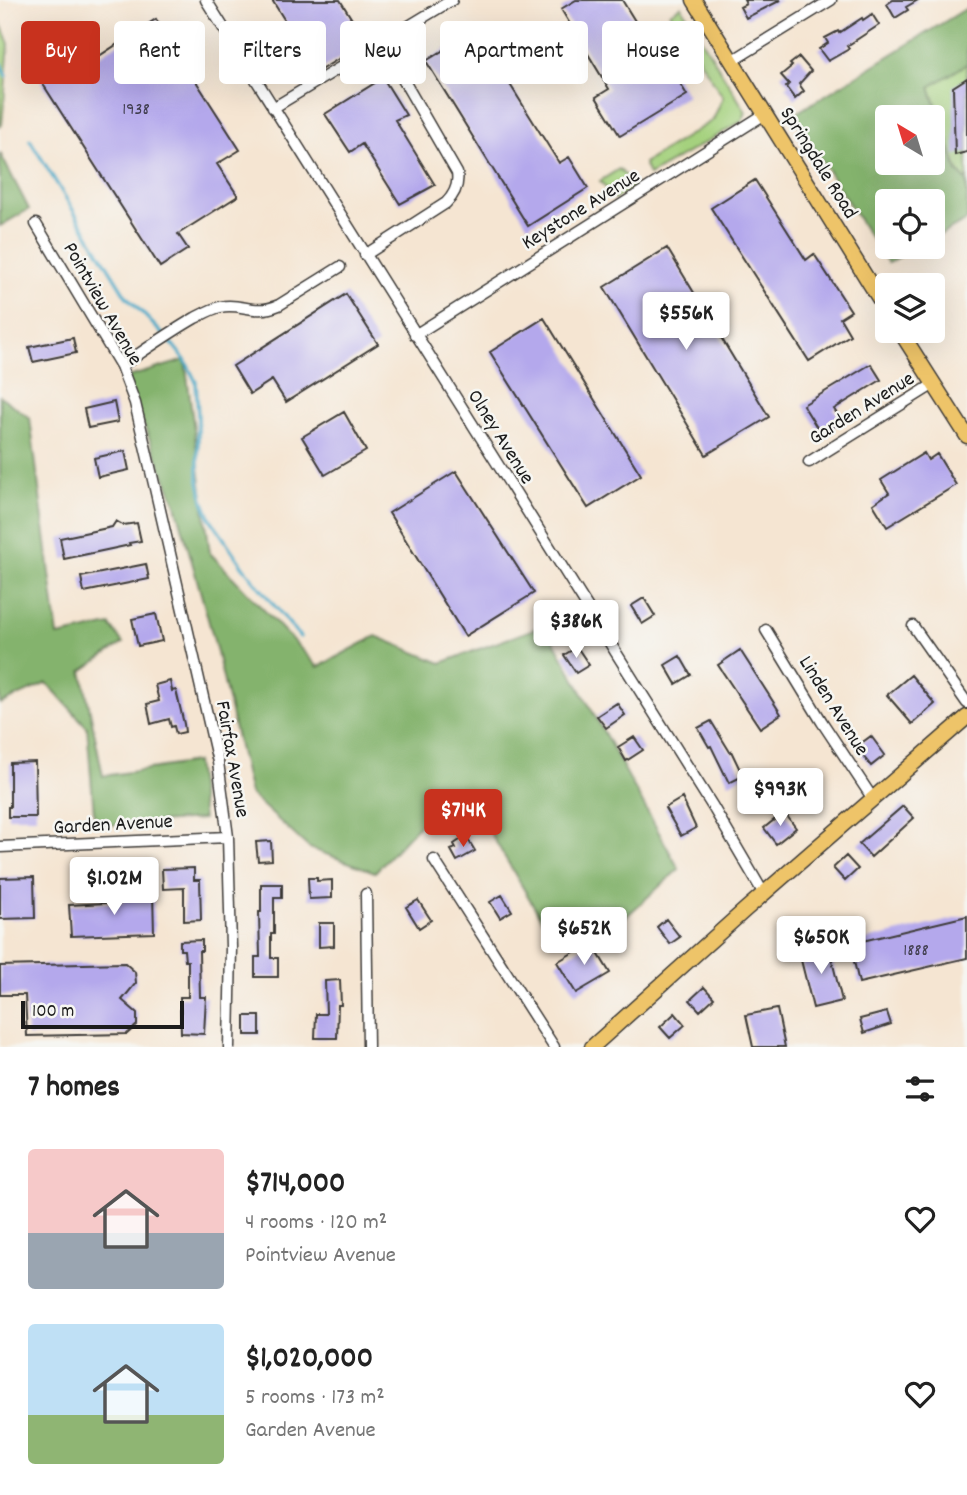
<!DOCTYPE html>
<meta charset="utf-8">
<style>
body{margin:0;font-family:Dekko,sans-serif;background:#f6f6f6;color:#222;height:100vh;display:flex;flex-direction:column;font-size:26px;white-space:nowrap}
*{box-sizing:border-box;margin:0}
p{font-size:23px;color:#767676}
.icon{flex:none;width:38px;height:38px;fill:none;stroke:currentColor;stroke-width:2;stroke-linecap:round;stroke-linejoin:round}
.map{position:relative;height:1047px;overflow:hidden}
.drawer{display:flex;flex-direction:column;background:#fff;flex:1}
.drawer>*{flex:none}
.top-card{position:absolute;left:21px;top:21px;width:926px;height:63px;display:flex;gap:14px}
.needle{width:46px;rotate:322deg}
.fabs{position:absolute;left:875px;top:105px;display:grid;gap:14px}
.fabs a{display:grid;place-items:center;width:70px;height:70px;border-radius:7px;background:#fff;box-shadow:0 7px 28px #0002;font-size:35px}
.scale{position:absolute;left:21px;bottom:18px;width:163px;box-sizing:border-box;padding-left:7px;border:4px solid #1c1c1c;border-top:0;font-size:19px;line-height:24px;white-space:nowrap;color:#1c1c1c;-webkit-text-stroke:5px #f6f6f2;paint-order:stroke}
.price{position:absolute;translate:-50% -60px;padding:0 16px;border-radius:7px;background:#fff;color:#222;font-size:23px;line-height:46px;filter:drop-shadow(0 2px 4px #0008)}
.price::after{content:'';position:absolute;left:50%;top:42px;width:21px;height:16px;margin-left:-10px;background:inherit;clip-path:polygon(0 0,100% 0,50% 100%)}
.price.current{background:#c8321e;color:#fff}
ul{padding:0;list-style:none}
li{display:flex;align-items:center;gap:21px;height:175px;padding:0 28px}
li span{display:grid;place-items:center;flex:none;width:196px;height:140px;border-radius:7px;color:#555}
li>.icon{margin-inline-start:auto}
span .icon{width:84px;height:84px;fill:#fffc;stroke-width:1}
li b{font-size:30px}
h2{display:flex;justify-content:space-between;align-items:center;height:84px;padding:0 28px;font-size:30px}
.pill{padding:0 24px;border-radius:7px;background:#fff;box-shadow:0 7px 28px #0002;font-size:24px;line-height:63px}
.pill.current{background:#c8321e;color:#fff}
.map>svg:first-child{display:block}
</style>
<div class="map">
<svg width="967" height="1047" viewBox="0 0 967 1047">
<rect width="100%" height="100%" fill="#f6f6f2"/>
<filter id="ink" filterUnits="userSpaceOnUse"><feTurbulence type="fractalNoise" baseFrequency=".0143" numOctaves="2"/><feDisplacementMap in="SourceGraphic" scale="14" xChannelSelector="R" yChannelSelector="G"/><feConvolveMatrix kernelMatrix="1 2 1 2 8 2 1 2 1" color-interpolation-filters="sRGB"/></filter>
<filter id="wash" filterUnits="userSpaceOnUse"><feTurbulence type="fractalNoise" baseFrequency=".00686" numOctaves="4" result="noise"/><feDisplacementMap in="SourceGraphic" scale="28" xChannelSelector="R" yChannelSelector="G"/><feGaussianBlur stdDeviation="1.57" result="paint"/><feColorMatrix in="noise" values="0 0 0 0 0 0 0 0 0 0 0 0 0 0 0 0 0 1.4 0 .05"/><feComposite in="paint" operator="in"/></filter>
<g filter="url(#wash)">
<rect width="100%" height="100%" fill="#f5e5d2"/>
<!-- green -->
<path fill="#a5d17e" stroke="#60764d" stroke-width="2" d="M 681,6 L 746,112 L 742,121 L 649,175 L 644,163 L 713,120 L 723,97 L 670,13 Z
M 0,22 L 9,44 L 2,125 L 0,126 Z
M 967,64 L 967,181 L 958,171 L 930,86 Z
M 619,169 L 635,186 L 615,199 L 600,181 Z"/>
<!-- forest -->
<path fill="#84b36d" stroke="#506844" stroke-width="2" fill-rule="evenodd" d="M 967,8 L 967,64 L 930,87 L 957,171 L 967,181 L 967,220 L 933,239 L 933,201 L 887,201 L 887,247 L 918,247 L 888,263 L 868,234 L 793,115 ZM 933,117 L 933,163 L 887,163 L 887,117 Z
M 0,153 L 29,209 L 0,226 Z
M 185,360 L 210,553 L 318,667 L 376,636 L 441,663 L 545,625 L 679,869 L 621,921 L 554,940 L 484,822 L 441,806 L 415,829 L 375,872 L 309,848 L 250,794 L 215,644 L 176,505 L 125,378 Z
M 0,396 L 30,418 L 58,636 L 110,625 L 123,643 L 82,671 L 103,776 L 196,762 L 203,819 L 95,826 L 87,727 L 47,683 L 0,704 Z"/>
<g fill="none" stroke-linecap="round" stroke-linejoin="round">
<!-- stream -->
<path stroke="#48a9c7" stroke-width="3.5" d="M 0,62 L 6,76
M 30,140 L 126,296 L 173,345 L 185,360 L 196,382 L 198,416 L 198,476 L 203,500 L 210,518 L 243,567 L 300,637"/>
</g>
<g id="blocks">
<!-- building -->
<path fill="#b4a8ec" d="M 272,0 L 340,0 L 366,42 L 317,72 Z
M 576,0 L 622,0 L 664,68 L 669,65 L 687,95 L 620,136 L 596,97 L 609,89 L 561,9 Z
M 744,0 L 781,0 L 746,18 L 740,7 L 746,4 Z
M 893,0 L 918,0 L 906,7 L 908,10 L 895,18 L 887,4 Z
M 872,14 L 879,25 L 847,46 L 849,49 L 828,61 L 819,49 L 828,43 L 825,38 L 838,31 L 839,33 L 862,18 L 863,20 Z
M 156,19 L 240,150 L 217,164 L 238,196 L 178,234 L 188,249 L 160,267 L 32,67 L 84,33 L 99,56 Z
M 476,30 L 559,163 L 569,157 L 588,188 L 528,226 L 426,61 Z
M 799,57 L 811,71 L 799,84 L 804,91 L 795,99 L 786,87 L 789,84 L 781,75 L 792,66 L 790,64 Z
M 383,78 L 406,115 L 395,120 L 435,185 L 400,204 L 362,144 L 350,152 L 325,114 Z
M 967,78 L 967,152 L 955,155 L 953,87 Z
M 755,180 L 806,260 L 814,254 L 851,311 L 840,318 L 850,335 L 809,361 L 711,208 Z
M 667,248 L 769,417 L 706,455 L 604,287 Z
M 346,294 L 378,344 L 286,402 L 272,380 L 250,394 L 233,366 Z
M 544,318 L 641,475 L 588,508 L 490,352 Z
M 73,338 L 76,353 L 33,362 L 29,347 Z
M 871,364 L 881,380 L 834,409 L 842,422 L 821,434 L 803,405 Z
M 114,402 L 118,422 L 88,428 L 84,409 Z
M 344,412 L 366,451 L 325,475 L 302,437 Z
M 125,451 L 129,470 L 98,477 L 94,458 Z
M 924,453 L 928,460 L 937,454 L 956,485 L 887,527 L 873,504 L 889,493 L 881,480 Z
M 456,471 L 534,593 L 465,636 L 389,513 Z
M 116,521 L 123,525 L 137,523 L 141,541 L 129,543 L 130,545 L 64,559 L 60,538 L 112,527 Z
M 146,564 L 149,579 L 84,592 L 81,577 Z
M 644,598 L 655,616 L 642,624 L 631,606 Z
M 156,614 L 162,641 L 138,646 L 132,619 Z
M 577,647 L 589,665 L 576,673 L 564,655 Z
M 740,650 L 781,714 L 760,728 L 718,665 Z
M 680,656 L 691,675 L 676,684 L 665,665 Z
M 911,675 L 935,704 L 912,724 L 887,695 Z
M 170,681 L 172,691 L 176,690 L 184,724 L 185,732 L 176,734 L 174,726 L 171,727 L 169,719 L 151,724 L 147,704 L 159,701 L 155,685 Z
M 617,703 L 625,715 L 606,728 L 597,716 Z
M 711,721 L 730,752 L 731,751 L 743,776 L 729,783 L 711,746 L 709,747 L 698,728 Z
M 871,736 L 885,755 L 871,766 L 856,747 Z
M 634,737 L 643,750 L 626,761 L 618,747 Z
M 35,762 L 36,817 L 8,817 L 8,807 L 10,807 L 10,763 Z
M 682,798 L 696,828 L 681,836 L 665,808 Z
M 903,806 L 914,818 L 871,857 L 859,844 Z
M 784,812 L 796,828 L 776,844 L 764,828 Z
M 466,836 L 475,851 L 457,861 L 451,850 L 456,848 L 454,844 Z
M 271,841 L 272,860 L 258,861 L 256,842 Z
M 846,856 L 858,869 L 845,881 L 833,868 Z
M 194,868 L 194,880 L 200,880 L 201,920 L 184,921 L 184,888 L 163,889 L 162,869 Z
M 34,877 L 35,918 L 0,919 L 0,878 Z
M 308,878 L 317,878 L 317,881 L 332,880 L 332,898 L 309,899 Z
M 261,884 L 282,884 L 282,898 L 274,898 L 274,934 L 271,934 L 271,958 L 278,958 L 278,977 L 255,977 L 255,957 L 260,957 L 259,912 L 261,912 Z
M 153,893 L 154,933 L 71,936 L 69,905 L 124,902 L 123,894 Z
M 502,895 L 512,911 L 500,918 L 490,902 Z
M 418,900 L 431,920 L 419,928 L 406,907 Z
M 967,916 L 967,958 L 859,983 L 850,944 Z
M 666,919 L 680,937 L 670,944 L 657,927 Z
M 319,923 L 334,923 L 334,946 L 319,947 Z
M 202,940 L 202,951 L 199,951 L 200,997 L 206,997 L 204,1034 L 181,1033 L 180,997 L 188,997 L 188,961 L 185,961 L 184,950 L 180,950 L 180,941 Z
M 591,942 L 610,973 L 576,993 L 557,962 Z
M 828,944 L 842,1001 L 813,1008 L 799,952 Z
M 125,963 L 135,972 L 136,983 L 122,1000 L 137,1013 L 137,1025 L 127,1034 L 27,1036 L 25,995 L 0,995 L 0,966 Z
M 340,980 L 341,1005 L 338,1005 L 337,1038 L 315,1038 L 316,1014 L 326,1014 L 325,981 Z
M 704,987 L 714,998 L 700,1011 L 690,1000 Z
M 777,1009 L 785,1047 L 753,1047 L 746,1015 Z
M 887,1012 L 891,1024 L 864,1033 L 860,1019 Z
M 675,1013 L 685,1025 L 670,1038 L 660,1027 Z
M 245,1016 L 260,1016 L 260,1035 L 245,1035 Z"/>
</g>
</g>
<g filter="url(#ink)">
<use href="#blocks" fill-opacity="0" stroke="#3d3a37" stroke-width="2"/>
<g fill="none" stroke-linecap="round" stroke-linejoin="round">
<defs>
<path id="minor" d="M 206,0 L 713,807 L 764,894
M 732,61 L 831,0
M 273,108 L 452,0
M 36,224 L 121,366 L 135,403 L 154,484 L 218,762 L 228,837 L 231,947 L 229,1047
M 365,255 L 446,203 C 455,194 459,185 457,173 L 382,43
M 415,335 L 765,114
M 121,366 C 145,350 169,333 195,318 C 203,314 211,309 220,307 C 242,302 253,316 279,305 L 340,267
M 809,462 L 934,384
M 913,626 L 967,703
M 766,630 L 822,722 L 873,799
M 0,847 L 228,837
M 434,860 L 554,1047
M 366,894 L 368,1047"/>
<path id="major" d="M 694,0 L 887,311
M 900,331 L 967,436
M 592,1047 L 746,909 L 967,717"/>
</defs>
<!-- minor casing -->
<use href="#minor" stroke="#3d3a37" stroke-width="13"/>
<!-- major casing -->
<use href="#major" stroke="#3d3a37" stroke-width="17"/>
<!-- minor -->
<use href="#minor" stroke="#fff" stroke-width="10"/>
<!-- major -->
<use href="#major" stroke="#eec469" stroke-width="14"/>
</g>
</g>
<g text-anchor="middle" stroke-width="5" stroke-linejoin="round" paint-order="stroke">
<!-- number labels -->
<g font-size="18" fill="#423f50">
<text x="136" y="114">1938</text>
<text x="916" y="955">1888</text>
</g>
<!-- street labels -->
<g font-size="21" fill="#1c1c1c" stroke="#f6f6f2">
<text transform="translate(820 162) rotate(58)" y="7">Springdale Road</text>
<text transform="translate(580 208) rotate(-32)" y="7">Keystone Avenue</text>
<text transform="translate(104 303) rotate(60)" y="7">Pointview Avenue</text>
<text transform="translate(861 407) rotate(-32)" y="7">Garden Avenue</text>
<text transform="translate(502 436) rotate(58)" y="7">Olney Avenue</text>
<text transform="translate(835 705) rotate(58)" y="7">Linden Avenue</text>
<text transform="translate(234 759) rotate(80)" y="7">Fairfax Avenue</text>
<text transform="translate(113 823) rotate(-3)" y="7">Garden Avenue</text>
</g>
</g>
</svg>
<div class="fabs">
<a><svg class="needle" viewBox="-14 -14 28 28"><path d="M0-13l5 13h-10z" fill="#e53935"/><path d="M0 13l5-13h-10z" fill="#767676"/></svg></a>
<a><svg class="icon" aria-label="locate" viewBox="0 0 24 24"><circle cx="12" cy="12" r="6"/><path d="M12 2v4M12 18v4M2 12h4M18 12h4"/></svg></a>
<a><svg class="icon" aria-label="layers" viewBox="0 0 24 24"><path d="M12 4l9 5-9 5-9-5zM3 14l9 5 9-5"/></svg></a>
</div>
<div class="scale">100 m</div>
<b class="price" style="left:686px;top:352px">$556K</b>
<b class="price" style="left:576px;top:660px">$386K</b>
<b class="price" style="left:780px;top:828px">$993K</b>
<b class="price current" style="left:463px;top:849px">$714K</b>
<b class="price" style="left:114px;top:917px">$1.02M</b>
<b class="price" style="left:584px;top:967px">$652K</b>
<b class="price" style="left:821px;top:976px">$650K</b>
<div class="top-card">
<a class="pill current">Buy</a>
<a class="pill">Rent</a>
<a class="pill">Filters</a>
<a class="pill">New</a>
<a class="pill">Apartment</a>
<a class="pill">House</a>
</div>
</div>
<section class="drawer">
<h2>7 homes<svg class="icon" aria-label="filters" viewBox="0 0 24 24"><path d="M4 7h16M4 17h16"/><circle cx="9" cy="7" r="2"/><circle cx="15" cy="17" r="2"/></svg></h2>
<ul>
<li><span style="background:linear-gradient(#f6c9c9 60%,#9aa5b1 0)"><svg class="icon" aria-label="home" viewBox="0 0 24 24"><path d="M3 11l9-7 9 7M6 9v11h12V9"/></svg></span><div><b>$714,000</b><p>4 rooms · 120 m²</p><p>Pointview Avenue</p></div><svg class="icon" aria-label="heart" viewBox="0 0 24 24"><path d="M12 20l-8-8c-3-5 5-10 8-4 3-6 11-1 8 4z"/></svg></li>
<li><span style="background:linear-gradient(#bfe0f5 65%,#8fb573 0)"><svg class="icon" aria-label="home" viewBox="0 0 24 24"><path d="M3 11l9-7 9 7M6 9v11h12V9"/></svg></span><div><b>$1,020,000</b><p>5 rooms · 173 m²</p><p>Garden Avenue</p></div><svg class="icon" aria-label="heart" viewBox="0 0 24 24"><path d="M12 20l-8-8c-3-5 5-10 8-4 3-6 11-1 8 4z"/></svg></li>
</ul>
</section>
